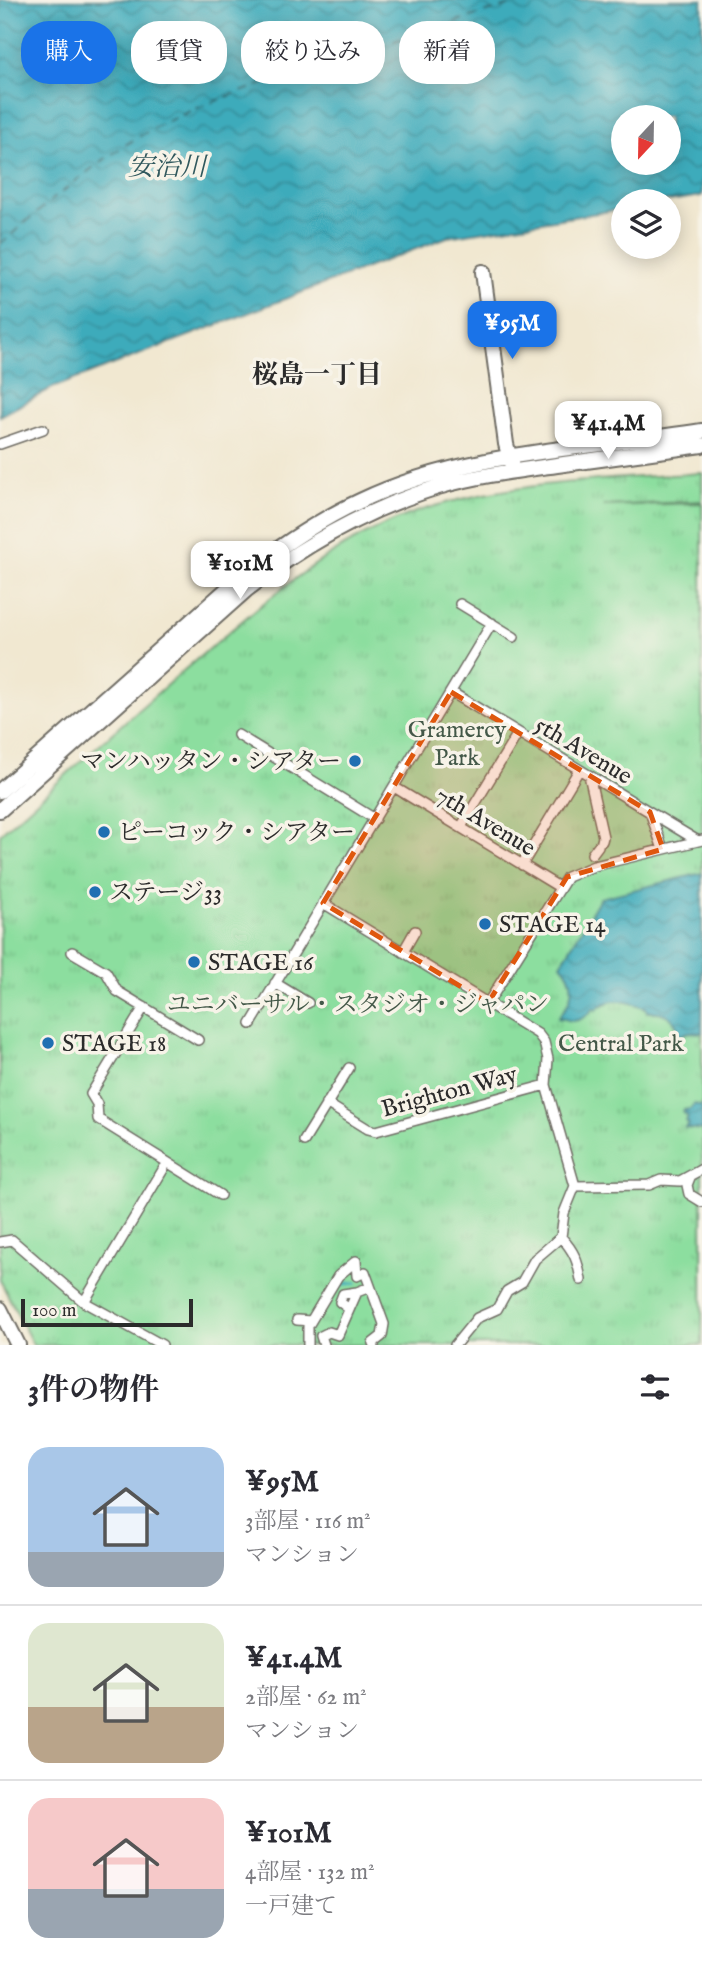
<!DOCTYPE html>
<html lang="ja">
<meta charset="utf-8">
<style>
body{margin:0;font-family:"IM FELL English","Noto Serif JP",serif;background:#f2f2f3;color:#2b2b33;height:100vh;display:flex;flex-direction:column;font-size:26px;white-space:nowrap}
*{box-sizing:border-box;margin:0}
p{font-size:23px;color:#7c7c81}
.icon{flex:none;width:38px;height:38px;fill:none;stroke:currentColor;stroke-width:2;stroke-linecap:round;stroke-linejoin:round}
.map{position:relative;height:1345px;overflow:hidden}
.drawer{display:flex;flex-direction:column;background:#fff;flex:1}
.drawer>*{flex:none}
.guide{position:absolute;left:21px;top:21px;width:662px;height:63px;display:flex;gap:14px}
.needle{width:46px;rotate:202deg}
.tools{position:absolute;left:611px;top:105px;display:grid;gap:14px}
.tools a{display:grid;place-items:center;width:70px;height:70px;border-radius:50%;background:#fff;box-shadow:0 4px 18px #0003;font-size:35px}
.scale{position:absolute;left:21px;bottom:18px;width:172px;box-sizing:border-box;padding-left:7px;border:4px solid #2b2b2b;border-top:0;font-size:19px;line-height:24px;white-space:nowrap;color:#2b2b2b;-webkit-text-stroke:5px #f7f3e8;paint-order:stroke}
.price{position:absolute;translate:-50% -60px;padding:0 16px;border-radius:14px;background:#fff;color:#222;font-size:23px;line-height:46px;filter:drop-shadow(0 2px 4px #0008)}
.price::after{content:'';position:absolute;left:50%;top:42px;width:21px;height:16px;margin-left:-10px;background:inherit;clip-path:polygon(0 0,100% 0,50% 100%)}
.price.current{background:#1a73e8;color:#fff}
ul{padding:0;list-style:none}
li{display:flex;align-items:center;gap:21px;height:175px;padding:0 28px}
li+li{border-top:2px solid #e1e1e2}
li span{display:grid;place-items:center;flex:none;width:196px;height:140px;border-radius:21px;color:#555}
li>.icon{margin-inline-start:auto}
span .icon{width:84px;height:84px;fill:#fffc;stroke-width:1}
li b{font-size:30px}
h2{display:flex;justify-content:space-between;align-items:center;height:84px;padding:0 28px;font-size:30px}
.pill{padding:0 24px;border-radius:28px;background:#fff;box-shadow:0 4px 18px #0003;font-size:24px;line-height:63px}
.pill.current{background:#1a73e8;color:#fff}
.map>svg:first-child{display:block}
</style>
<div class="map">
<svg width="702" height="1345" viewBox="0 0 702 1345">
<defs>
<pattern id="park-tufts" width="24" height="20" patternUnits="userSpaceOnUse" patternTransform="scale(1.75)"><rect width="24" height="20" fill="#8cde9f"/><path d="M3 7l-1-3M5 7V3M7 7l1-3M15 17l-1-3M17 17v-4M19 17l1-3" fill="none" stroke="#79bf89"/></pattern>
<pattern id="water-waves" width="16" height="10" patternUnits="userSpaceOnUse" patternTransform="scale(1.75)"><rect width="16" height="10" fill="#3dabbb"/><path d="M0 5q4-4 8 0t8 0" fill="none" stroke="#338b98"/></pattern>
</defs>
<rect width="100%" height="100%" fill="#f7f3e8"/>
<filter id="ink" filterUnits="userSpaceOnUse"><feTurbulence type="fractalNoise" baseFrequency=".0143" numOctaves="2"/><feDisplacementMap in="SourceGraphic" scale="14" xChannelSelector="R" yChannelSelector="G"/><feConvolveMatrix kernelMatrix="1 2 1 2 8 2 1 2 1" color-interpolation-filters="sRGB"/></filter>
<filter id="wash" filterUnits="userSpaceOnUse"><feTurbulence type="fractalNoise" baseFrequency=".00686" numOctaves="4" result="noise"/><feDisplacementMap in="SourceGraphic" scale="28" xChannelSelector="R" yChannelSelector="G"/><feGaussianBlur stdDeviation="1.57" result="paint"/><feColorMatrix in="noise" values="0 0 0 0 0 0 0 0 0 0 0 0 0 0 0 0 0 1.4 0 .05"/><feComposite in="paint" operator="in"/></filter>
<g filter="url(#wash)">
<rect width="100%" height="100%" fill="#f1e8d1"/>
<!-- park -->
<path fill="url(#park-tufts)" stroke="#5c8465" stroke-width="2" d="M 702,473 L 702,501 L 603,506 L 702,503 L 702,1345 L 33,1345 L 0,1280 L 0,834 C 71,771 141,705 215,644 C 274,593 334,543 408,515 C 502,481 604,480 702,473 Z"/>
<!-- water -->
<path fill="url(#water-waves)" stroke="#346b73" stroke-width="2" fill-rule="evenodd" d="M 0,0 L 702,0 L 702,196 L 669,201 L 623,201 L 623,209 L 447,237 L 52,388 L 0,416 ZM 668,117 L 668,163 L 623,163 L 623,117 Z
M 702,873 L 702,1033 L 689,1032 L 679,1036 C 678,1018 664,1010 647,1012 L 646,1008 C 630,1002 610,995 596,1010 L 594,1008 C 586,1018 575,1026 561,1017 L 560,1019 L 558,1017 C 574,1001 577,981 561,964 L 600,898 Z
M 694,1104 L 702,1106 L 702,1130 L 685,1128 L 689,1124 L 686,1121 L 688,1117 L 683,1112 L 684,1110 L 690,1109 Z"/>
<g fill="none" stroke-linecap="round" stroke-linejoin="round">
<!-- stream -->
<path stroke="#3dabbb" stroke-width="3.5" d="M 339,1287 L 340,1284 L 356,1283"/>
<!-- ferry -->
<path stroke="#31585d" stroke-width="2" stroke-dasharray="9 7" stroke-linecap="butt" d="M 0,244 C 49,203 104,153 162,124 C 211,100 264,84 316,67 C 387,43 457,20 529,0"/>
</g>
</g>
<g filter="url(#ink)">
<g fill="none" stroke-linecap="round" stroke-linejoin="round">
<defs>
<path id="pedestrian" d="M 0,444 L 43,429
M 460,604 L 514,637
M 451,692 L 698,841
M 238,735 L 375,819
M 589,775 L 603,837 L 602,841
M 394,787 L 559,887
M 650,812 L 663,849
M 461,827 L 518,733
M 592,854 L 598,846
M 522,865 L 579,770
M 323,903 L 538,1034 L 544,1042 L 548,1059 L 546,1085 L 575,1186
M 72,952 L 106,972 L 117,991 L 198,1040
M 403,952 L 415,931
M 275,983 L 308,1003
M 488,1003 L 567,877 L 594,866 L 702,840
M 144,1007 L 91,1094 L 97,1104 L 98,1119 L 220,1195
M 251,1024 L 492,623
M 326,1103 L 368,1129 L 376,1131 L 546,1085
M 304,1141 L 349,1068
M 691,1175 L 687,1185 L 689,1194 L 702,1202
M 575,1186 L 649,1185 L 661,1180 L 680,1181 L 702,1169
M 561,1237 C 574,1251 578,1261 581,1280
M 0,1242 L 12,1240 L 84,1302
M 349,1309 L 340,1302 L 343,1294 L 357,1292
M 297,1320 L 311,1321
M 162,1345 L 84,1302 L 164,1168
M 308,1345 L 308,1326 L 338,1276 L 356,1261 L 357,1276 L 365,1272 L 384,1324 L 382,1336 L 373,1343 L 374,1345
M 324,1345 L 321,1336 L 329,1332 L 338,1335 L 357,1292 L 370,1287
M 455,1345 L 477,1318 L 497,1309 L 507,1291 L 522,1282 L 535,1259 L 561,1237 L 564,1213 L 575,1186"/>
<path id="tertiary" d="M 483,272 L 506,444 L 511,463
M 0,791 L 251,568 C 286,543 321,519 360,501 C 467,450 587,449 702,431
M 0,810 L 246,590 C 303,545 367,509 438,487 C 479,475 522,470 564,464 C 610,458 656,451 702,445
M 0,1309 L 18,1345"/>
</defs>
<!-- pedestrian casing -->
<use href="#pedestrian" stroke="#706d65" stroke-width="12"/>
<!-- tertiary casing -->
<use href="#tertiary" stroke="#706d65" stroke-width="18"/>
<!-- pedestrian -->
<use href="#pedestrian" stroke="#fff" stroke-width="9"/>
<!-- tertiary -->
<use href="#tertiary" stroke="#fff" stroke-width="14"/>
</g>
</g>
<!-- marked area -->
<path fill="#df570e" fill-opacity="0.2" stroke="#df570e" stroke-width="5" stroke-dasharray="14 9" stroke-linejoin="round" d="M 451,692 L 650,812 L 663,849 L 567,877 L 488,1003 L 323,903 Z"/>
<!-- markers -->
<g fill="#1f6fb2" stroke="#f7f3e8" stroke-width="2.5">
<circle cx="355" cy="761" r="7"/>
<circle cx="104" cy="832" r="7"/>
<circle cx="95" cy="892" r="7"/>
<circle cx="485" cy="924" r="7"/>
<circle cx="194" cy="962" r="7"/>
<circle cx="48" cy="1043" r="7"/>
</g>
<g text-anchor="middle" stroke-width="7" stroke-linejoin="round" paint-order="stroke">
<!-- park labels -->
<g font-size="24" fill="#435848" stroke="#f7f3e8">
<text x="457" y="737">Gramercy<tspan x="457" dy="28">Park</tspan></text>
<text x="358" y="1012">ユニバーサル・スタジオ・ジャパン</text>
<text x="621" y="1051">Central Park</text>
</g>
<!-- street labels -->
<g font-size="24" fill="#2b2b2b" stroke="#f7f3e8">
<text transform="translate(584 750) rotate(31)" y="8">5th Avenue</text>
<text transform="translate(486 821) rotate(31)" y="8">7th Avenue</text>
<text transform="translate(449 1091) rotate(-15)" y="8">Brighton Way</text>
</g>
<!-- poi labels -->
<g font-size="24" fill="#2b2b2b" stroke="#f7f3e8" text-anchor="start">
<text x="341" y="769" text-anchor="end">マンハッタン・シアター</text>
<text x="118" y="840">ピーコック・シアター</text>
<text x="109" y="900">ステージ33</text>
<text x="499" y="932">STAGE 14</text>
<text x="208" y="970">STAGE 16</text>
<text x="62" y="1051">STAGE 18</text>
</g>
<!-- water labels -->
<g font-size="26" font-style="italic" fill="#31585d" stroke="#f7f3e8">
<text x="167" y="175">安治川</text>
</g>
<!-- neighbourhood labels -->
<g font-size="26" font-weight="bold" fill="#2b2b2b" stroke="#f7f3e8">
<text x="317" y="383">桜島一丁目</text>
</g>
</g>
</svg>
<div class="tools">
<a><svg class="needle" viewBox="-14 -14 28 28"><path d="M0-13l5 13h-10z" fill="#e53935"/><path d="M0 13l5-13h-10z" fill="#7c7c81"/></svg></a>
<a><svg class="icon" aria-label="layers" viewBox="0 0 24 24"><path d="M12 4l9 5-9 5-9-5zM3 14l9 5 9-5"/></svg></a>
</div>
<div class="scale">100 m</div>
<b class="price current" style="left:512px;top:361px">¥95M</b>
<b class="price" style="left:608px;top:461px">¥41.4M</b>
<b class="price" style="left:240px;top:601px">¥101M</b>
<div class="guide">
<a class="pill current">購入</a>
<a class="pill">賃貸</a>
<a class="pill">絞り込み</a>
<a class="pill">新着</a>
</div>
</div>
<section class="drawer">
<h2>3件の物件<svg class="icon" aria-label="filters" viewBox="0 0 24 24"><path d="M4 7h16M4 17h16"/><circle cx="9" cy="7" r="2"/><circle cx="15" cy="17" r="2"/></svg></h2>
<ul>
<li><span style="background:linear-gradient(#a9c7e8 75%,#9aa5b1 0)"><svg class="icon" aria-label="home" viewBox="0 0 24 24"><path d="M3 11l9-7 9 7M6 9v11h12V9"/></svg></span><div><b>¥95M</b><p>3部屋 · 116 m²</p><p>マンション</p></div></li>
<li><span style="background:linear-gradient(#dfe7d0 60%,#b9a48a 0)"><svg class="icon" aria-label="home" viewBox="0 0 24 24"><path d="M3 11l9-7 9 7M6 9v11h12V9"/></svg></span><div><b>¥41.4M</b><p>2部屋 · 62 m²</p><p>マンション</p></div></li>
<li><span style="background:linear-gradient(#f6c9c9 65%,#9aa5b1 0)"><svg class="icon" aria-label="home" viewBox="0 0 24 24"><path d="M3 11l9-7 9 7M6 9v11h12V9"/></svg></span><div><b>¥101M</b><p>4部屋 · 132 m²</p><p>一戸建て</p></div></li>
</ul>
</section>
